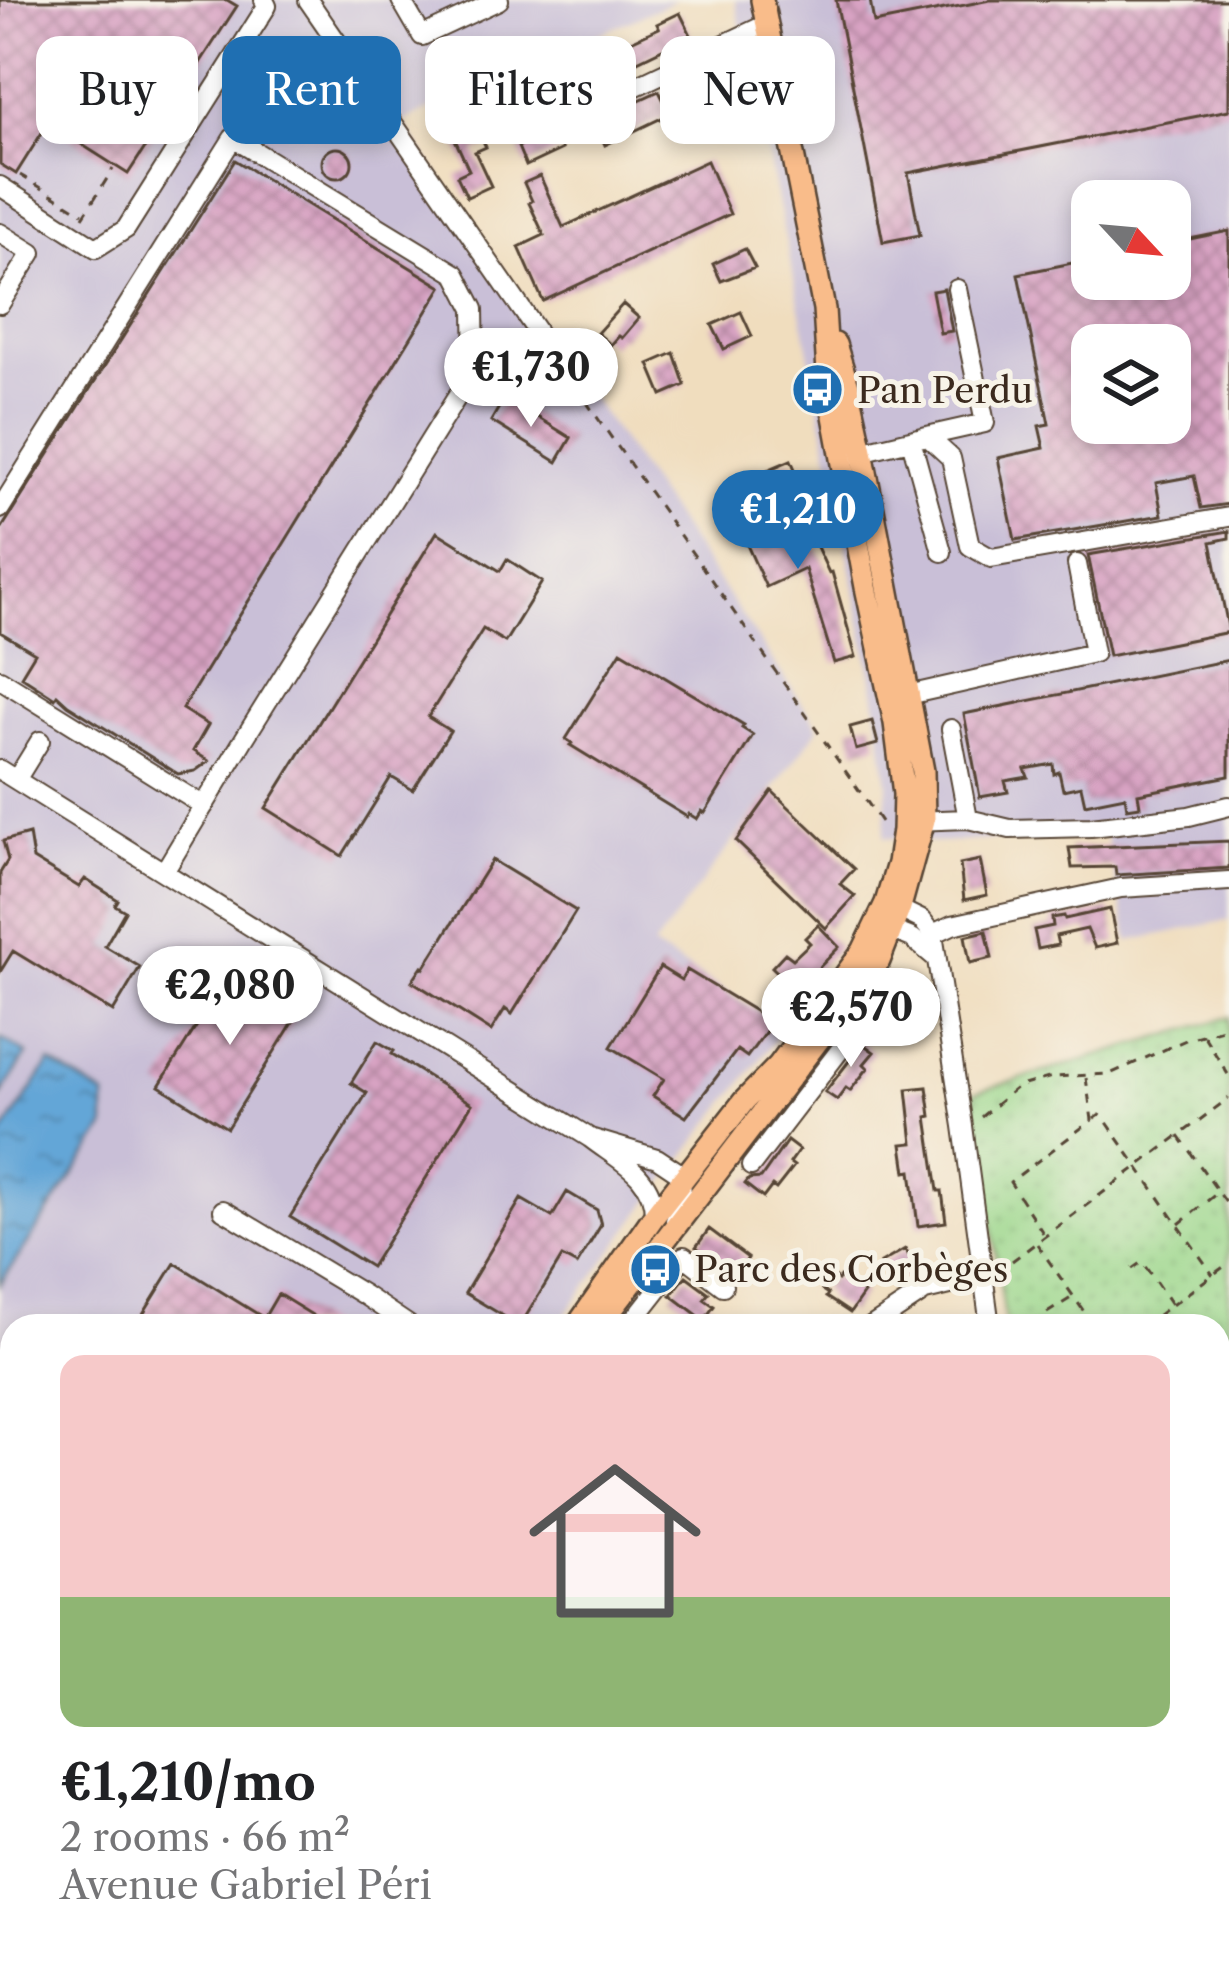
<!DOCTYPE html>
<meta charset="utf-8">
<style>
body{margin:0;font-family:"Libre Caslon Text",serif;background:#f2f2f2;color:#202124;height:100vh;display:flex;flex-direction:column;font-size:45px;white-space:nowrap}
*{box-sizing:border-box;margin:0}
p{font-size:39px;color:#757577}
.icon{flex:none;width:66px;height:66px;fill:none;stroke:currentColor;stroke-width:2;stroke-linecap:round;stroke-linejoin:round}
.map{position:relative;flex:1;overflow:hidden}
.side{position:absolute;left:0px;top:1314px;width:1230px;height:663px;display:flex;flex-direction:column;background:#fff;border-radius:36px 36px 0 0;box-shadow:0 6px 18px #0003}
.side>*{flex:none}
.hud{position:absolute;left:36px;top:36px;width:1158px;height:108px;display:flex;gap:24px}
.needle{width:78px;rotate:116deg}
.buttons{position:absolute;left:1071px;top:180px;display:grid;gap:24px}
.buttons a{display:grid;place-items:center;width:120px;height:120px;border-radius:24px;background:#fff;box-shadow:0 6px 18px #0003;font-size:60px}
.price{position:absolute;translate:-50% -102px;padding:0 27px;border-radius:42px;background:#fff;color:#222;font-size:39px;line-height:78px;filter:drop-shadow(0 3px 6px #0008)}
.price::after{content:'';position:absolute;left:50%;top:72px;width:36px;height:27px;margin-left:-18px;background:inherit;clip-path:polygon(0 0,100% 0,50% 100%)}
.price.on{background:#1f6fb2;color:#fff}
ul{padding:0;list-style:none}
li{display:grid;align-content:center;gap:24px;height:636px;padding:0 60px}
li+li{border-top:3px solid #e0e0e0}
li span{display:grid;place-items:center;height:372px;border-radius:24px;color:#555}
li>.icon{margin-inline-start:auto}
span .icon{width:216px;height:216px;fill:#fffc;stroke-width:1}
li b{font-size:51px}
.tag{padding:0 42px;border-radius:24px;background:#fff;box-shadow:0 6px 18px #0003;font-size:42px;line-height:108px}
.tag.on{background:#1f6fb2;color:#fff}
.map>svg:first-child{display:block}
</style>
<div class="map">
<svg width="1229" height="1976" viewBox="0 0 1229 1976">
<defs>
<pattern id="grass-tufts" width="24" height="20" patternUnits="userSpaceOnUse" patternTransform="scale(3)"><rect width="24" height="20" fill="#9bd78b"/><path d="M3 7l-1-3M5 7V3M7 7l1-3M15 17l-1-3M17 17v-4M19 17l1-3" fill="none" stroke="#86b978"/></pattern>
<pattern id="garden-dots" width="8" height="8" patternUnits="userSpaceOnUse" patternTransform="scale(3)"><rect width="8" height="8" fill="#9bd78b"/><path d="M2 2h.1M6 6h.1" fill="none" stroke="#86b978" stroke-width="1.8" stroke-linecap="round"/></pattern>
<pattern id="water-ripples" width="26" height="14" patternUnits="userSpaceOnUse" patternTransform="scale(3)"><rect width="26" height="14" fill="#63a6d7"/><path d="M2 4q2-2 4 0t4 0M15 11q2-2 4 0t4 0" fill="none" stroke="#5387ae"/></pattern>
<pattern id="building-cross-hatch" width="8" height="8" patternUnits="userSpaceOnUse" patternTransform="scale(3)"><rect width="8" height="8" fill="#d8a3c3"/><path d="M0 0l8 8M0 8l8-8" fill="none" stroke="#b0859e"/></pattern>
</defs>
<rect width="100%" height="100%" fill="#f7f3e8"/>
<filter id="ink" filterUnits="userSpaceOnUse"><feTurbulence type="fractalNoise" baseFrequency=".00833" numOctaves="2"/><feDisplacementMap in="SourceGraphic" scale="24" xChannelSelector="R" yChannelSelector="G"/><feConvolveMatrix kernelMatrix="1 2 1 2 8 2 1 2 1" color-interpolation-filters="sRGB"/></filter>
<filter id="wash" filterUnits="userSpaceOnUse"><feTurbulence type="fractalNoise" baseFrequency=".004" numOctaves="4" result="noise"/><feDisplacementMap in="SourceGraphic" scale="48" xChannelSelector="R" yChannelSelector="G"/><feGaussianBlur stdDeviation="2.7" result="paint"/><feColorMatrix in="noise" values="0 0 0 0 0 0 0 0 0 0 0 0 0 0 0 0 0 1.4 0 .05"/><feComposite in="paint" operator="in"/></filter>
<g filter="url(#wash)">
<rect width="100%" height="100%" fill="#f0ddbe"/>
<!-- industrial -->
<path fill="#c9bfd7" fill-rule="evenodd" d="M 0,0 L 676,0 L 402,122 L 819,728 L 653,947 L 785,1027 L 635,1220 L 557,1326 L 12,1326 L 12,1502 L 0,1495 Z
M 735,0 L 1229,0 L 1229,920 L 1129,941 L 1105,833 L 936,843 L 884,837 L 888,784 L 873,684 L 806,337 ZM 1092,201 L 1170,201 L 1170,279 L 1092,279 ZM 1092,345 L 1170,345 L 1170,423 L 1092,423 Z
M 0,1542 L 12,1549 L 12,1965 L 79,1965 L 71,1976 L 0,1976 Z
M 1229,1707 L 1229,1898 L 1218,1884 L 1218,1715 Z
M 1218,1964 L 1229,1976 L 1122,1976 L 1135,1965 Z
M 140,1965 L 478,1965 L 498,1976 L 132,1976 Z"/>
<!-- grass -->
<path fill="url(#grass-tufts)" stroke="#6b8054" stroke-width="3" d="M 1229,1707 L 1229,1794 L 1218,1784 L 1218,1715 Z"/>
<!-- garden -->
<path fill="url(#garden-dots)" stroke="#6b8054" stroke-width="3" d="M 1229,1017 L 1229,1344 L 1218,1352 L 1218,1326 L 1006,1326 L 973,1093 Z"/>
<!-- water -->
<path fill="url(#water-ripples)" stroke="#4f687a" stroke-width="3" d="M 0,1038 L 27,1054 L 0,1097 Z
M 50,1062 L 105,1096 L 105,1128 L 0,1284 L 0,1138 Z"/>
<g id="blocks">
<!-- building -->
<path fill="url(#building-cross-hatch)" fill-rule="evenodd" d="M 0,0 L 227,0 L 237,6 L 128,174 L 48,123 L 16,174 L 0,164 Z
M 836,0 L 870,0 L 874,23 L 990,0 L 1229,0 L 1229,110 L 908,173 L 920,235 L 883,242 Z
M 680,13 L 691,35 L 627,66 L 618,47 L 659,28 L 657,24 Z
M 533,81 L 562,149 L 526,166 L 518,147 L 533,139 L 511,92 Z
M 659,91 L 667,107 L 683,100 L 690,116 L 675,123 L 670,114 L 605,145 L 594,121 Z
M 719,96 L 733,125 L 713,135 L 706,119 L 702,121 L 696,108 Z
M 467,110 L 486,147 L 475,152 L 491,186 L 467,197 L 457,176 L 469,170 L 446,120 Z
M322 163a15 15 0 1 1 30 0a15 15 0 1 1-30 0Z
M 235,160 L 442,287 L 182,709 L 208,725 L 193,751 L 209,761 L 195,771 L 178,774 L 68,705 L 57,695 L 55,698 L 21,676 L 35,653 L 0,632 L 0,531 Z
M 707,161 L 730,214 L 543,301 L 519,247 L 544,235 L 529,203 L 532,201 L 524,183 L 540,176 L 563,227 Z
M 1229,231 L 1229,504 L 1201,508 L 1194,476 L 1156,483 L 1162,515 L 1015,540 L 998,458 L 1044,448 L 1039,426 L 1049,424 L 1018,274 L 1092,259 L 1092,279 L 1170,279 L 1170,243 ZM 1092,345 L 1170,345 L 1170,423 L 1092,423 Z
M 745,249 L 755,268 L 721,281 L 713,264 Z
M 944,289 L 952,331 L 940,333 L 932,291 Z
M 623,304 L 639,318 L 622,338 L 619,336 L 611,345 L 597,333 Z
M 741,312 L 752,336 L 724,349 L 712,325 Z
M 674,353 L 685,385 L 662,395 L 649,364 Z
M 505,397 L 571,438 L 557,462 L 491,421 Z
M 791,460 L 801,483 L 769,497 L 758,474 Z
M 758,502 L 775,538 L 806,523 L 829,573 L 832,572 L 856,657 L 834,663 L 805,569 L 766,587 L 733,514 Z
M 1229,531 L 1229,538 L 1211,542 L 1229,632 L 1109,656 L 1088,555 Z
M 437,532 L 500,571 L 507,559 L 542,582 L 505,642 L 483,629 L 428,717 L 450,731 L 413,790 L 391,777 L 342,856 L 266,808 Z
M 621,651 L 744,725 L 742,728 L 753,735 L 705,813 L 702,811 L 697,819 L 689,814 L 687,817 L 570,745 L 572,743 L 566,739 Z
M 1229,660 L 1229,776 L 1138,794 L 1140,806 L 1127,808 L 1125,796 L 1085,804 L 1081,786 L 1063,790 L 1059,772 L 1054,774 L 1053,764 L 1025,769 L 1028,777 L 1005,781 L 1008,792 L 980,797 L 964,714 Z
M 872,721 L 878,744 L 856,750 L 850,727 Z
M 772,791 L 854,869 L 840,884 L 855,896 L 826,928 L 736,841 Z
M 29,834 L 33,859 L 79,887 L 85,879 L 118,900 L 115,905 L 125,911 L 105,946 L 140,967 L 113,1012 L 13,951 L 0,972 L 0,873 L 8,860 L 3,841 Z
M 1229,841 L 1229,868 L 1116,875 L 1115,867 L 1072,868 L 1069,848 Z
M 492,860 L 576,911 L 512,1014 L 505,1009 L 491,1031 L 412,981 L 422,966 L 424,968 Z
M 980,860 L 987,895 L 964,900 L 960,864 Z
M 1110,909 L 1117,943 L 1095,948 L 1087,929 L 1056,936 L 1058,945 L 1038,949 L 1034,930 L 1053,926 L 1052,918 L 1064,916 L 1065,919 Z
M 818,925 L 839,947 L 811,976 L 818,983 L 803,997 L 772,967 L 785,953 L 793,959 L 810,943 L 805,938 Z
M 986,931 L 992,958 L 970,963 L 965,936 Z
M 660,967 L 681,980 L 687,970 L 773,1022 L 747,1057 L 737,1050 L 686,1117 L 653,1096 L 664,1079 L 611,1047 Z
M 233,968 L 301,1009 L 227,1128 L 159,1086 Z
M 855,1038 L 874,1052 L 864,1064 L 868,1068 L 850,1091 L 846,1088 L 837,1100 L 825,1092 L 853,1056 L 851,1043 Z
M 377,1041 L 394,1051 L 392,1054 L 472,1104 L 371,1267 L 290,1217 L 367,1093 L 351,1083 Z
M 927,1087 L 931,1116 L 927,1117 L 938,1191 L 942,1191 L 946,1222 L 918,1226 L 911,1171 L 906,1172 L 902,1144 L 913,1143 L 907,1089 Z
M 787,1141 L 799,1150 L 790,1163 L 794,1166 L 776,1189 L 772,1186 L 763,1198 L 745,1184 L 749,1179 L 761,1178 Z
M 567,1192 L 597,1210 L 601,1225 L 577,1265 L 562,1257 L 520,1326 L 465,1293 L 521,1199 L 552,1217 Z
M 709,1229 L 748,1258 L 740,1270 L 731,1263 L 726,1270 L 696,1247 Z
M 905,1249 L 917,1269 L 892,1283 L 881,1263 Z
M 175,1263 L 264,1318 L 278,1294 L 330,1326 L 136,1326 Z
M 686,1276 L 709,1293 L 704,1299 L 714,1306 L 704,1320 L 671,1295 Z
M 832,1276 L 838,1280 L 840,1277 L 864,1293 L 850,1313 L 826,1297 L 828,1294 L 822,1290 Z"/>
</g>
</g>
<g filter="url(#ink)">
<use href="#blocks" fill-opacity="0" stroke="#564536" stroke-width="3"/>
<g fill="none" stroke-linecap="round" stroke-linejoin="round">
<defs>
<path id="minor" d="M 308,0 L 536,330
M 401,0 L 422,36 L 499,0
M 577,114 L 767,24
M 0,186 L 96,248 L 126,229 L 267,6 L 264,0
M 0,233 L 32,253 L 0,304
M 927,436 L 985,423 L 957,289
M 911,440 L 942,552
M 852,454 L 927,436 L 951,458 L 970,546 L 991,558 L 1229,517
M 0,509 L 233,138 L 456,274 L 474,309 L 475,368 L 244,739 L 164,872
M 0,679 L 204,806
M 908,695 L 1094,653 L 1077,564
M 951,729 L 968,819
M 0,770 L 590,1138
M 16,780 L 40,741
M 913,821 L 968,819 L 1010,829 L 1091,827 L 1189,816 L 1229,806
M 889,904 L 922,920 L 933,934 L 963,1126 L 990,1326
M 879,925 L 912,938 L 936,958
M 933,934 L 952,925 L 1121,888 L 1229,881
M 751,1166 L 840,1050
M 223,1210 L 364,1295 L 410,1326
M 654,1216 C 655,1175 618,1160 590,1138 L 657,1158 L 678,1172 C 684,1191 683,1203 675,1221
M 629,1326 L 684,1256 L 723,1286
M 872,1326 L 925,1291 L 984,1277
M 1218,1365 L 1229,1357
M 0,1519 L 12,1527
M 1218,1595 L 1229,1586
M 1218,1815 L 1229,1820
M 0,1817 L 12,1825
M 0,1916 L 12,1897
M 0,1927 L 12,1935
M 56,1965 L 72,1976
M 498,1965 L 516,1976
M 1071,1965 L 1088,1976
M 603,1976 L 610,1965
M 878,1976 L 892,1965"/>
<path id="major" d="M 577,1326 L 654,1216 L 744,1101 L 779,1065 L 863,951 L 886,903 L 898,863 L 903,830 L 904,794 L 895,723 L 866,587 L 829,389 L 824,309 L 762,0
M 599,1326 L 879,961 L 900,907 L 924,820 L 923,771 L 862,451 L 848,386 L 835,344
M 100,1976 L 108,1965"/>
</defs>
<!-- minor casing -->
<use href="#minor" stroke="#564536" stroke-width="22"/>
<!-- major casing -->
<use href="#major" stroke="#564536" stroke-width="26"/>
<!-- path -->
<path stroke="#564536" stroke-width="3" stroke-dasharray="9 9" stroke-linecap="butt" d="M 20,175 L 83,213
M 83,217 L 113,169
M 545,343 L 884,826
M 1204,1036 L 1229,1076
M 981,1117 L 1017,1087 L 1052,1077 L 1110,1074 L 1188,1039 L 1229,1027
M 1094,1119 L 1100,1115 L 1104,1118 L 1213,1275
M 1179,1136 L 1229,1207
M 1179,1224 L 1217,1193
M 1043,1233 L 1010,1182 L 1092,1120 L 1086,1078
M 1037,1244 L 1094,1326
M 1012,1261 L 1229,1098
M 1132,1269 L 1142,1262 L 1171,1304
M 1047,1313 L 1071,1298
M 1143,1326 L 1229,1263
M 1218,1511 L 1229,1525
M 1218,1540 L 1229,1531"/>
<!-- minor -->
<use href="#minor" stroke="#fff" stroke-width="18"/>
<!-- major -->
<use href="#major" stroke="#f9bc8a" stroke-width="21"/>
<defs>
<path id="rail" d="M 1218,1944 L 1229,1936
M 1170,1976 L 1186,1965
M 1212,1976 L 1229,1964"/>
</defs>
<!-- rail casing -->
<use href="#rail" stroke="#3b2a1e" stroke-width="9"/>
<!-- rail -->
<use href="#rail" stroke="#f7f3e8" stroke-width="4.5" stroke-dasharray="14" stroke-linecap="butt"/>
<defs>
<path id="minor-bridge" d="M 1218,1945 L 1229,1956"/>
</defs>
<!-- minor-bridge casing -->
<use href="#minor-bridge" stroke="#564536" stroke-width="22" stroke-linecap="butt"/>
<!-- minor-bridge -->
<use href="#minor-bridge" stroke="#fff" stroke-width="18"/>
</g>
</g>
<!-- icons -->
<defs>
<symbol id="bus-disc" viewBox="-11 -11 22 22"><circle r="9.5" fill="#1f6fb2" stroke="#f7f3e8"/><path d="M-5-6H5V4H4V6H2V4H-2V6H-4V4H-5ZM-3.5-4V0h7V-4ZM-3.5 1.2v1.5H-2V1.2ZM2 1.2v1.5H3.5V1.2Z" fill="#fff"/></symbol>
</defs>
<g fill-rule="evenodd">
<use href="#bus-disc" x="788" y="360" width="59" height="59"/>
<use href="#bus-disc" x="626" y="1240" width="59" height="59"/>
</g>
<g text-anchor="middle" stroke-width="10" stroke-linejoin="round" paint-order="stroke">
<!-- poi labels -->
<g font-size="36" fill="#3b2a1e" stroke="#f7f3e8" text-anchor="start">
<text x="857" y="403">Pan Perdu</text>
<text x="694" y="1282">Parc des Corbèges</text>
</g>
</g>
</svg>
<div class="buttons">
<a><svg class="needle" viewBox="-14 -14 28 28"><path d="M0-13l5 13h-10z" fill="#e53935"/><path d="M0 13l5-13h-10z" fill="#757577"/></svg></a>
<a><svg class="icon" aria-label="layers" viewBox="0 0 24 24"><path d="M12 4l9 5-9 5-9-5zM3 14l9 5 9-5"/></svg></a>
</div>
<b class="price" style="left:531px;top:430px">€1,730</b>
<b class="price on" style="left:798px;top:572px">€1,210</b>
<b class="price" style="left:230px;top:1048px">€2,080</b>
<b class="price" style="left:851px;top:1070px">€2,570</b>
<div class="hud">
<a class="tag">Buy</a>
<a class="tag on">Rent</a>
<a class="tag">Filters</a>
<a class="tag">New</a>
</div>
<section class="side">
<ul>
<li><span style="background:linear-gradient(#f6c9c9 65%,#8fb573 0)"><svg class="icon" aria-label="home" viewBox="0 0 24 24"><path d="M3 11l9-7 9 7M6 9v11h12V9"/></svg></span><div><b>€1,210/mo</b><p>2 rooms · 66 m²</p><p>Avenue Gabriel Péri</p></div></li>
</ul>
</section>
</div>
